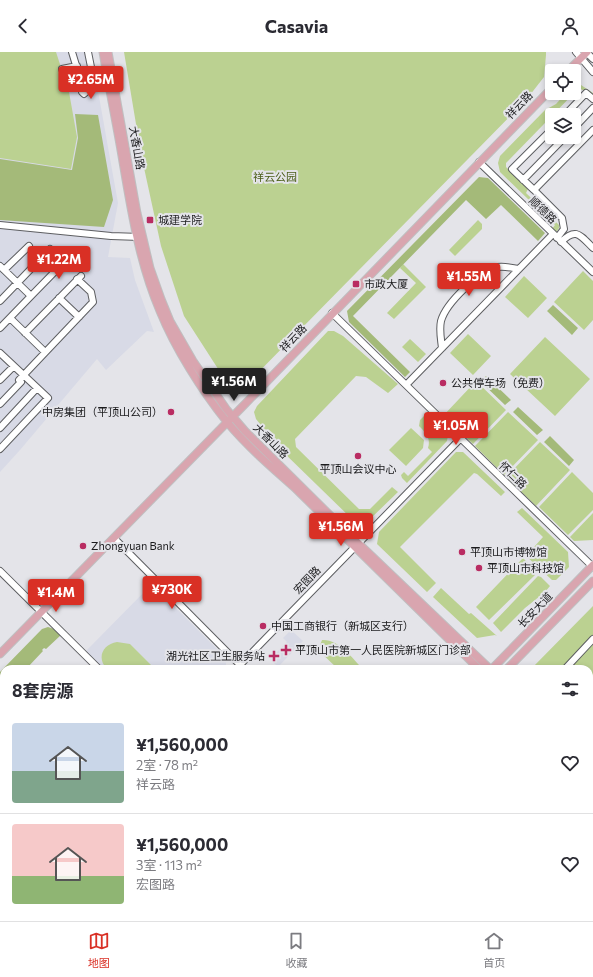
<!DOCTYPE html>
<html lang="zh">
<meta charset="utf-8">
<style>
body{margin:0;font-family:Commissioner,"Noto Sans SC",sans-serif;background:#f2f2f3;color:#2b2b33;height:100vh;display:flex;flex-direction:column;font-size:15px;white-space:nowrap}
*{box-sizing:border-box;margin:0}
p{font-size:13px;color:#7c7c81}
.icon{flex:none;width:22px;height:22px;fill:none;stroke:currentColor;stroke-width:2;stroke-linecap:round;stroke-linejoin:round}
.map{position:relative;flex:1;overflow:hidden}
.drawer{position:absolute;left:0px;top:613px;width:593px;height:256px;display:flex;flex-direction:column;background:#fff;border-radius:12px 12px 0 0;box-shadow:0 2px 6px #0003}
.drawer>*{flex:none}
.tools{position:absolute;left:545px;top:12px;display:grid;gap:8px}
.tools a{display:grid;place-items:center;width:36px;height:36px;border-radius:4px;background:#fff;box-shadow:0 2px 6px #0003;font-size:20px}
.price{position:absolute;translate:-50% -34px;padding:0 9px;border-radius:4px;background:#d93025;color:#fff;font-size:13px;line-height:26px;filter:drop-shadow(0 1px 2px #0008)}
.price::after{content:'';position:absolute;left:50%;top:24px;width:12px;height:9px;margin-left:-6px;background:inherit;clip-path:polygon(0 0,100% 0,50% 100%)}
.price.current{background:#222;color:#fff}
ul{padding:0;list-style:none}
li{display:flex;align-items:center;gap:12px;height:100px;padding:0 12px}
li+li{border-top:1px solid #e1e1e2}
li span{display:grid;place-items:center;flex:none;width:112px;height:80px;border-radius:4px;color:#555}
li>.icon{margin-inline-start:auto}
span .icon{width:48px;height:48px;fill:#fffc;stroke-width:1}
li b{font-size:17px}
h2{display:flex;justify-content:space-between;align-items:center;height:48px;padding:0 12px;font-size:17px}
header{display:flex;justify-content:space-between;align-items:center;height:52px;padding:0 12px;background:#fff;font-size:18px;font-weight:700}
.menu{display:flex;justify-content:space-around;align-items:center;height:56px;border-top:1px solid #e1e1e2;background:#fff;font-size:11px;color:#7c7c81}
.menu a{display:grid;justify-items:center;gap:2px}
.menu .current{color:#d93025}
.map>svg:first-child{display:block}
</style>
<header><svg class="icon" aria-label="back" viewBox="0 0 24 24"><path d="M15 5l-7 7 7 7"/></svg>Casavia<svg class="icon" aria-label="person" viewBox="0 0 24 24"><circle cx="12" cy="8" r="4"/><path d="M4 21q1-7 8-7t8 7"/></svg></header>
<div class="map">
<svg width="593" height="869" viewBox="0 0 593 869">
<rect width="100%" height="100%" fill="#e4e4e9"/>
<!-- built -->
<path fill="#d8dae6" d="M 0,0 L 91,0 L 118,151 L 108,205 L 130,206 L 135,228 L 154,280 L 147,279 L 106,318 L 97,307 L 20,398 L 0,420 Z
M 152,532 L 226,606 L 226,617 L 104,617 L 86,599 Z
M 291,578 L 303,589 L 278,615 L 270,607 L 287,590 L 283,586 Z"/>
<!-- green -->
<path fill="#bbd191" d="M 0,0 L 56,0 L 69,40 L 77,85 L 71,117 L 0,106 Z
M 124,0 L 546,0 L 546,3 L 544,25 L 526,48 L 244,335 L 231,337 L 184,264 L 161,194 L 141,102 Z
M 579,33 L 581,33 L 593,41 L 593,44 L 579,36 L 506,111 L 506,115 L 528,137 L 526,141 L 559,173 L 559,176 L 557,179 L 554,179 L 552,177 L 555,173 L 500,120 L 498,111 L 500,104 L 545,58 L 556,52 L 566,41 L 574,41 L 574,36 Z
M 478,168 L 482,172 L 482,177 L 455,204 L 449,198 Z
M 403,212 L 426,235 L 394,267 L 387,261 L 416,231 L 400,216 Z
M 583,219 L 593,229 L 593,268 L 584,278 L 554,250 Z
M 524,224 L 547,246 L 528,266 L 505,245 Z
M 328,279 L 334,279 L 343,284 L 398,332 L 388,341 L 366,325 L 356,324 L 295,387 L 296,395 L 359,457 L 370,457 L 392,435 L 398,440 L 368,469 L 355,470 L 280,397 L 256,367 L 254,360 L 257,354 Z
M 468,282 L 491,304 L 473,323 L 450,301 Z
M 545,285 L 590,327 L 555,364 L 510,322 Z
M 410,287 L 426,302 L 418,310 L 402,295 Z
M 476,329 L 506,358 L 473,392 L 443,364 Z
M 508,360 L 538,388 L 504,423 L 475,394 Z
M 426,362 L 448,383 L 447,389 L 407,431 L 402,426 L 401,423 L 404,420 L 408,424 L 432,400 L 428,396 C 431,386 426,381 419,374 L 420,368 Z
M 411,376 L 424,388 L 423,396 L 406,414 L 389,398 Z
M 540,390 L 570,418 L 536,454 L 506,425 Z
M 456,400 L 463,400 L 505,440 L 501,444 L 477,422 L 474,421 L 400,495 L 436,531 L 427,540 L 377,492 L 379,480 Z
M 572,420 L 593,441 L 593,458 L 568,483 L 539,455 Z
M 522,456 L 568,500 L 569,515 L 556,528 L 552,528 L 526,504 L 543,485 L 517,460 Z
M 593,461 L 593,488 L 574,489 L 570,485 Z
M 523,506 L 535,518 L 535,523 L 489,568 L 476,555 Z
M 538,524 L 541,525 L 550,534 L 545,540 L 525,556 L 501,580 L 493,571 Z
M 441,536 L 469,562 L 471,561 L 497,584 L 495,583 L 477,586 L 433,545 Z
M 593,554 L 593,869 L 262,869 L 269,865 L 589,865 L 589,617 L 531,617 Z
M 322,588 C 339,587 352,606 363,617 L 338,617 L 318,598 Z
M 117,590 L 130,592 L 155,617 L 107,617 C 96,606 103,592 117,590 Z"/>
<!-- forest -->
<path fill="#a4ba79" d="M 75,62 L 98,63 L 113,148 L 104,175 L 0,168 L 0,107 L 72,118 L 78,86 Z
M 479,125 L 488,126 L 545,181 L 538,189 L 501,153 L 486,167 L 466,148 L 353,264 L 410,320 L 405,325 L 349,270 L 347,259 Z
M 553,253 L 578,276 L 572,283 L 547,259 Z
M 486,324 L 511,348 L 505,353 L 481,330 Z
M 518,355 L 543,378 L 537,383 L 513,360 Z
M 550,384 L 574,408 L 569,414 L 544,390 Z
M 48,575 L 54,577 L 61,583 L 46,597 L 44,596 L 42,598 L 43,599 L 27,616 L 25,615 L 24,617 L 4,617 L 4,644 L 0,640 L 0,620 L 42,577 Z"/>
<!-- water -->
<path fill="#4d94ba" d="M 593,774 L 593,869 L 529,869 L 529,866 L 524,865 L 521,869 L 517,869 L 513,865 L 589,865 L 589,800 L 592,793 Z
M 432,865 L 496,865 L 492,869 L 433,869 Z"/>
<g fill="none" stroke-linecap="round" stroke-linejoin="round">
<defs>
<path id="minor" d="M 72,0 L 82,33 L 92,28 L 93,25 L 88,0
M 576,0 L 593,20
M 586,0 L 593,7
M 62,17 L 77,14
M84 21a2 2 0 1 1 4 0a2 2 0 1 1-4 0Z
M 67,36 L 82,33 L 82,40 L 84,42 L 94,32 L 91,28
M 565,63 L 586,41 L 593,47
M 574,76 L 593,56
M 479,110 L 593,220
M 523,128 L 565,85
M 534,138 L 512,117 L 552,77
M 0,173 L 111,184 L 140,185
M 557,186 L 564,177 L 562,166 L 534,138 L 593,78
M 561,190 C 576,175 580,183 593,196
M 0,214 L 31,244 L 0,276
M 4,218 L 29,194
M 31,244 L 74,200
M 59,246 L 79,265
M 0,249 L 50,197
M 332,261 L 593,515
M 10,266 L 45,300
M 25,281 L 81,224
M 442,296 C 441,287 439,278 441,269 C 446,251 480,218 498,215 C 505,214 512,216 519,217
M 0,301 L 48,346 L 0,397
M 0,328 L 14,314
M 406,333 L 553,182
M 0,352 L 21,330 L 19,328 L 93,250 L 91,240 L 77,227
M 0,376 L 37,336
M 114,486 L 244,617
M 0,519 L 99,617
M 236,617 L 461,386
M 565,617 L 593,587
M 589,733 L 593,729
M 0,859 L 4,855"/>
<path id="major" d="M 103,0 C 109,35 116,69 122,104 C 131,157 139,210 160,259 C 175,296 202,339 227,370 C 247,394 271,415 294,435 L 479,617
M 108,0 L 137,161 L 150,216 L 161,247 L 170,269 L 193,309 L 227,358 L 245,379 L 358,491 L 490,617
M 568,19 L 587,0
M 0,602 L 244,353 L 552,36
M 492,617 L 593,513
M 507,617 L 593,529
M 211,869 L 218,865
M 231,869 L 238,865"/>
</defs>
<!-- minor casing -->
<use href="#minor" stroke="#5d5e61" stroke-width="8"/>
<!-- major casing -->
<use href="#major" stroke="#bfbfc0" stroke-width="9"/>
<!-- minor -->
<use href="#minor" stroke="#fff" stroke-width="6"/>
<!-- major -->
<use href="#major" stroke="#d9a5af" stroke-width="7"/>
</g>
<!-- markers -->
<g fill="#b92c62" stroke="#e4e4e9" stroke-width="1.5">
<rect x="146" y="164" width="8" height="8" rx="2"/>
<rect x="352" y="228" width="8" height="8" rx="2"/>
<circle cx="443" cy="331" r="4"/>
<circle cx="171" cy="360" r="4"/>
<circle cx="358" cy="404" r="4"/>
<circle cx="83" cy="494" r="4"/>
<circle cx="462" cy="500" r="4"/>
<circle cx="479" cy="516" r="4"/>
<circle cx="263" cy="574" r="4"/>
<path d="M284 592h4v4h4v4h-4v4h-4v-4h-4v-4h4z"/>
<path d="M272 598h4v4h4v4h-4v4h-4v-4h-4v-4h4z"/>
</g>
<g text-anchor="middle" stroke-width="4" stroke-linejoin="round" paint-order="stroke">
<!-- street labels -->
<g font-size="11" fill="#1b1b1d" stroke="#e4e4e9">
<text transform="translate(519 53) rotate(-46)" y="4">祥云路</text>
<text transform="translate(137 96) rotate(80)" y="4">大香山路</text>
<text transform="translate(543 158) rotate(44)" y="4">顺德路</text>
<text transform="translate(293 286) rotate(-46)" y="4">祥云路</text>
<text transform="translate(271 389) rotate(45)" y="4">大香山路</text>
<text transform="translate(513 423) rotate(44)" y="4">怀仁路</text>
<text transform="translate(307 528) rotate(-46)" y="4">宏图路</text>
<text transform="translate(535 558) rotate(-46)" y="4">长安大道</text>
</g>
<!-- park labels -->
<g font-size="11" fill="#4b5e19" stroke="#e4e4e9">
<text x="275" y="129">祥云公园</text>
</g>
<!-- poi labels -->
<g font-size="11" fill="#1b1b1d" stroke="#e4e4e9" text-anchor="start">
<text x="158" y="172">城建学院</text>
<text x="364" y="236">市政大厦</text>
<text x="451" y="335">公共停车场（免费）</text>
<text x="163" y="364" text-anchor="end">中房集团（平顶山公司）</text>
<text x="358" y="421" text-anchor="middle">平顶山会议中心</text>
<text x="91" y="498">Zhongyuan Bank</text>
<text x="470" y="504">平顶山市博物馆</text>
<text x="487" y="520">平顶山市科技馆</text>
<text x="271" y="578">中国工商银行（新城区支行）</text>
<text x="295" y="602">平顶山市第一人民医院新城区门诊部</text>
<text x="265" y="608" text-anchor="end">湖光社区卫生服务站</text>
</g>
</g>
</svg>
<div class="tools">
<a><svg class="icon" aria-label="locate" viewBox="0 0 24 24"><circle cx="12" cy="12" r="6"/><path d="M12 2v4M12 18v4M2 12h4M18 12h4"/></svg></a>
<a><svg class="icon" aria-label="layers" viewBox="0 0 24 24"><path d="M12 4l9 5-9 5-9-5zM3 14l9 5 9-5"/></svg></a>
</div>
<b class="price" style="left:91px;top:48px">¥2.65M</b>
<b class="price" style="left:59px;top:228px">¥1.22M</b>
<b class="price" style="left:469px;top:245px">¥1.55M</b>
<b class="price current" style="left:234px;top:350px">¥1.56M</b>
<b class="price" style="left:456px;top:394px">¥1.05M</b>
<b class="price" style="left:341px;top:495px">¥1.56M</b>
<b class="price" style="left:172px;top:558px">¥730K</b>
<b class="price" style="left:56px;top:561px">¥1.4M</b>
<section class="drawer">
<h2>8套房源<svg class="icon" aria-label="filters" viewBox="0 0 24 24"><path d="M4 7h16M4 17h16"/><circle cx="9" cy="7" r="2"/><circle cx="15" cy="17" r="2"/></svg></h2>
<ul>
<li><span style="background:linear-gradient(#c9d6e8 60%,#7fa58c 0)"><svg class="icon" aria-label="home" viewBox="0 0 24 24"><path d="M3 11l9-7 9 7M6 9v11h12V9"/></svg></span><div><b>¥1,560,000</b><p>2室 · 78 m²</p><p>祥云路</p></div><svg class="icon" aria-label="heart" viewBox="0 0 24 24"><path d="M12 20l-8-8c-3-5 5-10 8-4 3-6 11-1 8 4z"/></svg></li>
<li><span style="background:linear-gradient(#f6c9c9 65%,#8fb573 0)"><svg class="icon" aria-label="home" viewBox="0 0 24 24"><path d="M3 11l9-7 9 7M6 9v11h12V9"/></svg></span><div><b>¥1,560,000</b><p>3室 · 113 m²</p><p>宏图路</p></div><svg class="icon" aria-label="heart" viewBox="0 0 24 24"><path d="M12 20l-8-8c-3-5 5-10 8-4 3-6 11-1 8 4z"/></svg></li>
</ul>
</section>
</div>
<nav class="menu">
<a class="current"><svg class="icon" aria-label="map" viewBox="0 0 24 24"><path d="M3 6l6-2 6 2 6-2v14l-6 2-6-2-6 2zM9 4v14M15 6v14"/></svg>地图</a>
<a><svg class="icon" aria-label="saved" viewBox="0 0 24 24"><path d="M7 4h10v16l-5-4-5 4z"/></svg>收藏</a>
<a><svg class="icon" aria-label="home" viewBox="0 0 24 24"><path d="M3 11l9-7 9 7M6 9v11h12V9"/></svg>首页</a>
</nav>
